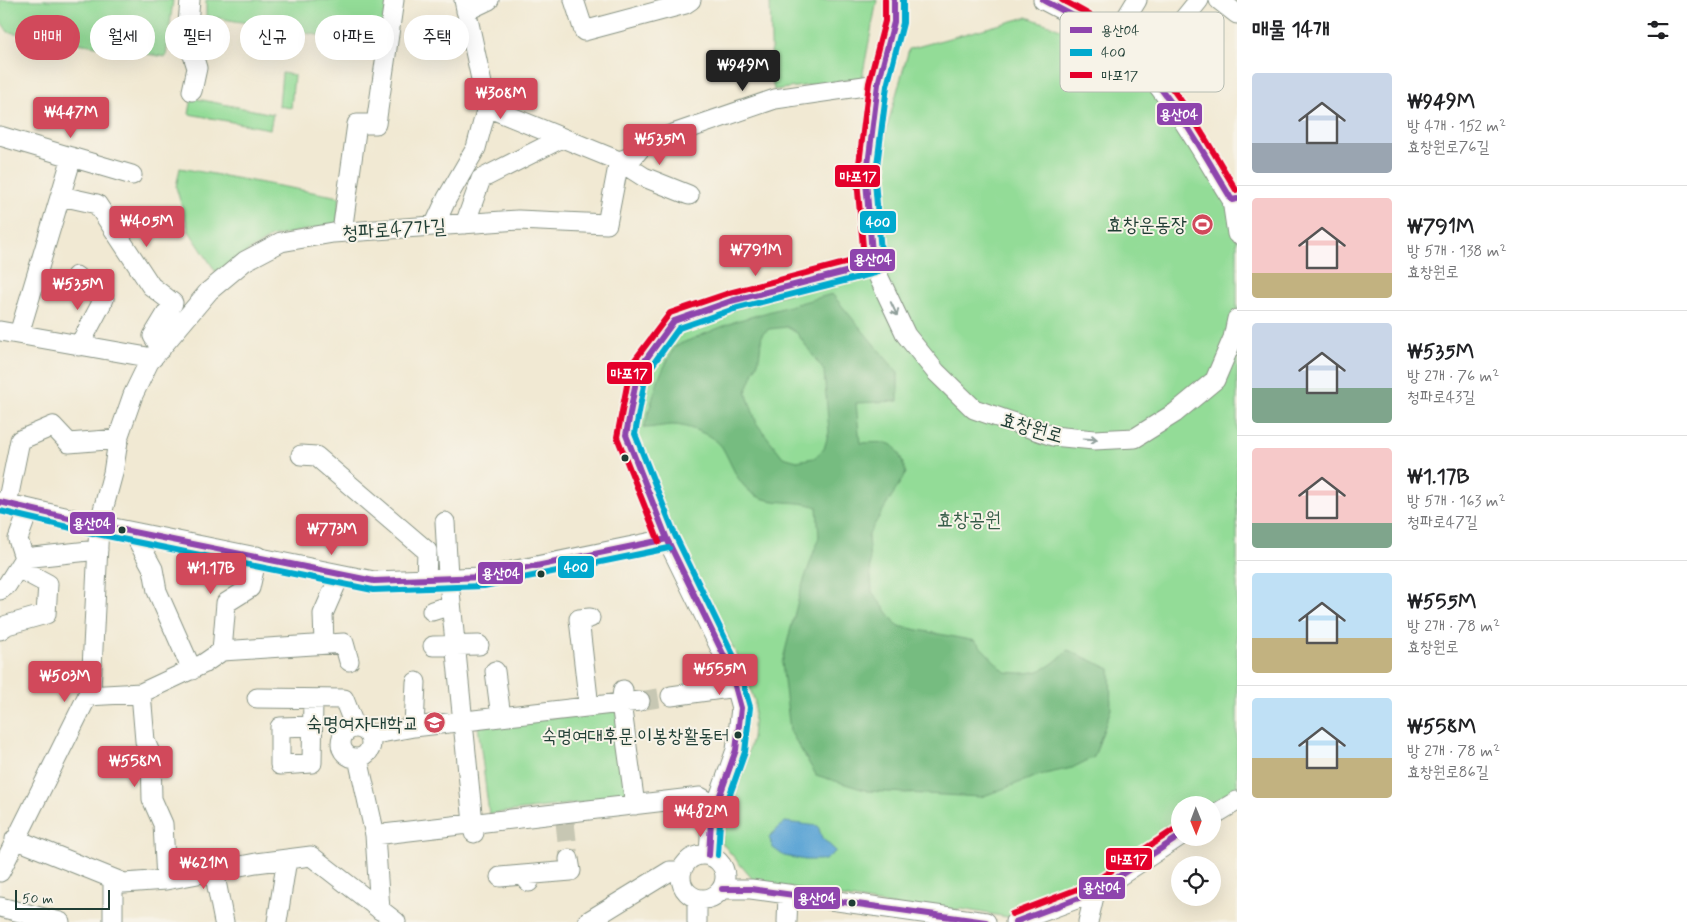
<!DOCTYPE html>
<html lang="ko">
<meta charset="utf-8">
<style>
body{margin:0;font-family:Mynerve,"Poor Story",sans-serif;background:#f2f2f2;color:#202124;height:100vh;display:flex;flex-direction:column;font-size:19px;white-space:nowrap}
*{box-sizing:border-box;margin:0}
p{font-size:16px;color:#757577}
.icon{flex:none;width:28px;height:28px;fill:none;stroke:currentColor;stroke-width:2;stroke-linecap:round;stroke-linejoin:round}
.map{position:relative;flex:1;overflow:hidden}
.panel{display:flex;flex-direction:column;background:#fff;width:450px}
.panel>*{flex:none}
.hud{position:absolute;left:15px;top:15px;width:475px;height:45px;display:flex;gap:10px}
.needle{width:32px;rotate:179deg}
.fabs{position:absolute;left:1171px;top:796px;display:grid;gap:10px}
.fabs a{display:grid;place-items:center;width:50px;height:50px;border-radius:50%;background:#fff;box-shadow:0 5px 20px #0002;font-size:25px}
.scale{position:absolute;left:15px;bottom:12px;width:95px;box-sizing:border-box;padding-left:5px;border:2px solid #1f3d34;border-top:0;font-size:14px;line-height:18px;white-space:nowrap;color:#1f3d34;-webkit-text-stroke:4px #f7f3e8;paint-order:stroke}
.price{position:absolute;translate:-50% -42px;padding:0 11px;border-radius:5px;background:#d1495b;color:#fff;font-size:16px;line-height:32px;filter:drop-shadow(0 1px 2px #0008)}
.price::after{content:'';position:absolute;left:50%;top:30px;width:15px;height:11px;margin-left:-8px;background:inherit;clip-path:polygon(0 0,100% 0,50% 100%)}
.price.selected{background:#222;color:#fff}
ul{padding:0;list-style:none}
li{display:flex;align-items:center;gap:15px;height:125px;padding:0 15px}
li+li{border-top:1px solid #e0e0e0}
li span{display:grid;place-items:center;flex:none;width:140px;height:100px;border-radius:5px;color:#555}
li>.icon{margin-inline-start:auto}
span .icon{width:60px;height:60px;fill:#fffc;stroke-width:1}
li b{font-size:21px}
h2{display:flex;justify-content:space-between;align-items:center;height:60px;padding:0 15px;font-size:21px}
.tag{padding:0 18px;border-radius:22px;background:#fff;box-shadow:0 5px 20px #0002;font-size:18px;line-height:45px}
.tag.selected{background:#d1495b;color:#fff}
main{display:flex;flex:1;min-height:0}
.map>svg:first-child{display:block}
</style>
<main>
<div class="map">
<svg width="1237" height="922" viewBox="0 0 1237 922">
<rect width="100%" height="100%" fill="#f7f3e8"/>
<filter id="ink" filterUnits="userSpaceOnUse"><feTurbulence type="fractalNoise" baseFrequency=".02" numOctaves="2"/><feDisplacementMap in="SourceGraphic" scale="10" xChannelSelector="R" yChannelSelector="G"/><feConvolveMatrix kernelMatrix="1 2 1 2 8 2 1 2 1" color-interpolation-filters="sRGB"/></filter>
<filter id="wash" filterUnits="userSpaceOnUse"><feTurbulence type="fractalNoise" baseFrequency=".0096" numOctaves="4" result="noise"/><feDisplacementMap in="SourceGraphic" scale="20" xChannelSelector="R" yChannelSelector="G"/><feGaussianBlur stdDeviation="1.12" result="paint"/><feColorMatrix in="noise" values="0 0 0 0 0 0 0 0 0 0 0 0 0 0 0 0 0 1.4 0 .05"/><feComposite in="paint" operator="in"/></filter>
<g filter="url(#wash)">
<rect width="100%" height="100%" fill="#f1e9d3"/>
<!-- green -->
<path fill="#93dc97" stroke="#598c66" d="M 0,0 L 173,0 L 166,57 L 8,32 L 0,20 Z
M 206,0 L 389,0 L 382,54 L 329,37 L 206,16 Z
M 770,0 L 877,0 L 862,78 L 774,90 L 772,80 Z
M 1027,17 L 1108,46 L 1119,54 L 1154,95 L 1237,203 L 1237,794 L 1212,805 L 1180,805 L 1180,829 L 1094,887 L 1013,918 L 961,909 L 930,912 L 755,882 L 721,842 L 752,739 L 755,702 L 742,665 L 673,531 L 632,434 L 644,371 L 677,326 L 879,267 L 872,181 L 909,49 Z
M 282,73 L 294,75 L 291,108 L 279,106 Z
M 192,98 L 273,114 L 270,129 L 189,114 Z
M 180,168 L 340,197 L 337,224 L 271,237 L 216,272 L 189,231 L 176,187 Z
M 617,710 L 628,797 L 489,814 L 478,726 Z"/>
<!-- forest -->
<path fill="#76bc80" stroke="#4a7c5a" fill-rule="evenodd" d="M 832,294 L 898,373 L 898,401 L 856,403 L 860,443 C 894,442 895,439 906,473 L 868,535 L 872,592 L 898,626 L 975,641 L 1005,672 C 1037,675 1045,672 1068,650 L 1110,669 L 1111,709 L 1094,757 L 1072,768 L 1040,775 L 981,797 L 868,791 L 816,775 L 790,731 L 782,663 L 801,589 L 819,537 L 817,507 C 798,499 771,506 753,494 C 736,482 732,464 722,447 C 714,436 695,429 682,426 C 669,423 657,428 644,428 L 659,377 L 675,346 L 736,321 ZM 787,327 L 797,333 L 824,371 L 829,432 L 824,449 L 814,458 L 797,461 L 783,457 L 757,424 L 746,392 L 759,359 L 762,334 L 769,329 Z"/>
<!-- water -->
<path fill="#5ea6d5" stroke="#3e7284" d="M 785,822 L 818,826 L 822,838 L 836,851 L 825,860 L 805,860 L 784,856 L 773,848 L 769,837 Z"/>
</g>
<g filter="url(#ink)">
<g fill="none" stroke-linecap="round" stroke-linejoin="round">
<!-- minor-tunnel -->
<path stroke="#c7c7b3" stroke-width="19" stroke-dasharray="19 9" stroke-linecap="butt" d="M 640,701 L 671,696
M 565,822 L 569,859"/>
<defs>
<path id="minor" d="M 190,0 L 187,36 L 197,68 L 192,91
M 574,0 L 584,31 L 685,4 L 691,0
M 1043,0 C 1068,13 1105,32 1125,50 C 1169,89 1201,151 1232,200 L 1237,199
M 1219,0 L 1237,14
M 466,11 L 489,0
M 1112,41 L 1137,0
M 1135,60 L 1178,26 L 1199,0
M 487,107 L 619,161 L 634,156 L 644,144 L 775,99 L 878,84
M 0,136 L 132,175
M 61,196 L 97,204 L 151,286 L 173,303 L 153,336 L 161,349
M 1232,200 L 1237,234
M 465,224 L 481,179 L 562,138
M 434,226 L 447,198 L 476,148 L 487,107 L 464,0
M 342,232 L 357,124 L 376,124 L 394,0
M 873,265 L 906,335 L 936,372 L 974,409 L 1053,436 L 1094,440 L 1135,438 L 1175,413 L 1215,380 L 1233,338 L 1237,319
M 76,276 L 104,299 L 79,346
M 0,331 L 153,358
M 19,334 L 72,157
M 301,455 L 316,456 L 427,551 L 426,581
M 0,502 L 99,525 L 374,581 L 483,577 L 667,539
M 7,504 L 20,440 L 53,426 L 69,443 L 119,439
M 445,522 L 448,576
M 133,532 L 153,569 L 157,591 L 192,670
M 24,558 L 98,550
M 449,582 L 474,833
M 0,590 L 7,585 L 24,558 L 18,539 L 29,509
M 432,611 L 451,605
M 0,630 L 7,625 L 46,614 L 48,584 L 18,568
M 324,643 L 323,614 L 340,575
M 433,646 L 479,645
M 222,651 L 226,603 L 250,588 L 257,556
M 495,671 L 501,717
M 623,690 L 621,703 L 640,701
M 141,693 L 145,741 L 151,755 L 152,799 L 163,824 L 166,880
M 87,696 L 141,693 L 203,664 L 222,651 L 344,643 L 349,661
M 671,696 L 736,687
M 257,698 L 344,699 L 355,727
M 589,707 L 579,619 L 590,618
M 312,726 L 280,727 L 280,765 L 312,763 L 313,699
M 414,727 L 416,682
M341 743a15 15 0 1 1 30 0a15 15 0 1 1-30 0Z
M 370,735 L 414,727 L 621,703 L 635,805
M 358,758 L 375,835 L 380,910
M 1212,816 L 1237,801
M 375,835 L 700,797 L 716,806
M 15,839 L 124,883 L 166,880 L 256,863 L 311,856 L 396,922
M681 877a22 22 0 1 1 44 0a22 22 0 1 1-44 0Z
M 709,855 L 711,820 L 736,750 L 741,708 L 730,668 L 667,539 L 626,435 L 638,370 L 674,321 L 731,301 L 873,265 L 866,181 L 878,84 L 894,22 L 894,0
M 214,871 L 224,922
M 0,872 L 91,689 L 99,525 L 113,473 L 119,435 L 133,395 L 149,362 L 209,291 L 245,261 L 281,242 L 333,233 L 518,220 L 607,224 L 619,161 L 644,177 L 689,195
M 500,877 L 523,875
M 113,879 L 113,922
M 529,882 L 523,875 L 571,871 L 569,859
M 722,889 L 751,889 L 986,922
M 0,907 L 60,922
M 277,922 L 287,859
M 587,922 L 670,871 L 681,871
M 697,922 L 697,899
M 787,922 L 788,895
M 1015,922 L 1095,892 L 1180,836
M 1088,922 L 1095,892"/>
</defs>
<!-- minor casing -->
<use href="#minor" stroke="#889384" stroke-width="21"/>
<!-- minor -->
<use href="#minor" stroke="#fff" stroke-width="19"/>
<defs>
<path id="bus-1" d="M 1043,0 C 1071,15 1101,29 1125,50 C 1171,91 1200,148 1232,200 L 1237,199
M 0,502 L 99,525 L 374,581 L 483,577 L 667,539
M 709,855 L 711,820 L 736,750 L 741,708 L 730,668 L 667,539 L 626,435 L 638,370 L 674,321 L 731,301 L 873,265 L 866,181 L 878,84 L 894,22 L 894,0
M 722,889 L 751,889 L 986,922
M 1015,922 L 1095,892 L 1180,836"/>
<path id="bus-2" d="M 0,511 L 97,534 L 373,590 L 484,586 L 669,548
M 718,855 L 720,822 L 745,752 L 750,707 L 738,665 L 675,535 L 635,434 L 646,374 L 679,328 L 734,309 L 875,273 L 880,270 L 882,264 L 875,181 L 887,86 L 903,23 L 903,0"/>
<path id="bus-3" d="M 1062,0 C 1085,12 1109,25 1130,42 C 1176,82 1205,139 1236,190
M 659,542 L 617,437 L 631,365 L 670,313 L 729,293 L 864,258 L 857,180 L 869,83 L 885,21 L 885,0
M 1012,914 L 1091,884 L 1175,829"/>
</defs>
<!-- bus-1 casing -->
<use href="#bus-1" stroke="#f7f3e8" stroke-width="10"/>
<!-- bus-2 casing -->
<use href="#bus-2" stroke="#f7f3e8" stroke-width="10"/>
<!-- bus-3 casing -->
<use href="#bus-3" stroke="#f7f3e8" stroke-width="10"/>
<!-- bus-1 -->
<use href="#bus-1" stroke="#8e44ad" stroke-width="6"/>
<!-- bus-2 -->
<use href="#bus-2" stroke="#00a9ce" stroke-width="6"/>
<!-- bus-3 -->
<use href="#bus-3" stroke="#e4002b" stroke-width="6"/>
</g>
<!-- one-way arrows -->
<defs><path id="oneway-shaft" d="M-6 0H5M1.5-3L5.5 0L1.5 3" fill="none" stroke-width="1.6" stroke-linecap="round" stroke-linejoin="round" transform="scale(1.25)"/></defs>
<g stroke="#8f9e9a">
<use href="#oneway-shaft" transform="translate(894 309) rotate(65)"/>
<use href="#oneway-shaft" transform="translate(1090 439) rotate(3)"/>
</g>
</g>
<!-- icons -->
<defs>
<symbol id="stadium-disc" viewBox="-11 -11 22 22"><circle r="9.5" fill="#d1495b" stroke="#f7f3e8"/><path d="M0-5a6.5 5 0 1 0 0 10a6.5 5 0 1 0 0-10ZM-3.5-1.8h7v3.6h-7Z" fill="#fff"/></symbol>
<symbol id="university-disc" viewBox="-11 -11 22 22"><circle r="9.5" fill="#d1495b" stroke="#f7f3e8"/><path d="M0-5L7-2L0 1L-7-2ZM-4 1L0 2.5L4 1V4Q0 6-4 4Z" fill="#fff"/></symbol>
</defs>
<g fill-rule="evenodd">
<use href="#stadium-disc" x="1190" y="212" width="25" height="25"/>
<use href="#university-disc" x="422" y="710" width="25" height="25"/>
</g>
<!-- markers -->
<g fill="#1f3d34" stroke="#f7f3e8" stroke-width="2">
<circle cx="625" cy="458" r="4.5"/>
<circle cx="122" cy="530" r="4.5"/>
<circle cx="541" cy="574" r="4.5"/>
<circle cx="738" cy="735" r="4.5"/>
<circle cx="852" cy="903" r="4.5"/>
</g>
<g text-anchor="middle" stroke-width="4" stroke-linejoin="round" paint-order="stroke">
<!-- bus labels -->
<g font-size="19" fill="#1f3d34" stroke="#f7f3e8" text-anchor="end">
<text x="729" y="742">숙명여대후문.이봉창활동터</text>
</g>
<!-- poi labels -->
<g font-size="20" fill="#1f3d34" stroke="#f7f3e8" text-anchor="end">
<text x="1187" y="231">효창운동장</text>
<text x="419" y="730">숙명여자대학교</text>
</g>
<!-- street labels -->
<g font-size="20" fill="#1f3d34" stroke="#f7f3e8">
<text transform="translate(394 229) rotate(-4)" y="7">청파로47가길</text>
<text transform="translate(1032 427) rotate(16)" y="7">효창원로</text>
</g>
<!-- park labels -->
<g font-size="20" fill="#365d48" stroke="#f7f3e8">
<text x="969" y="526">효창공원</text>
</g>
</g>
<!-- legend -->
<rect x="1060" y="12" width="164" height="80" rx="8" fill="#f7f3e8" stroke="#b6bcb2" stroke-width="1"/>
<rect x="1070" y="27" width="22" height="6" fill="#8e44ad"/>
<rect x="1070" y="49" width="22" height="7" fill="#00a9ce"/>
<rect x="1070" y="72" width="22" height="6" fill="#e4002b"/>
<g font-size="14" fill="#1f3d34">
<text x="1101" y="35">용산04</text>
<text x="1101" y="57">400</text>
<text x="1101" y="80">마포17</text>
</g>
<g stroke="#f7f3e8" stroke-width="2">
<rect x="1156" y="102" width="47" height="24" rx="5" fill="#8e44ad"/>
<rect x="834" y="164" width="47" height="24" rx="5" fill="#e4002b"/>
<rect x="859" y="210" width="38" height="24" rx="5" fill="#00a9ce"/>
<rect x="849" y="248" width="47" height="24" rx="5" fill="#8e44ad"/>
<rect x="606" y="361" width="47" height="24" rx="5" fill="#e4002b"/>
<rect x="69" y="511" width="47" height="24" rx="5" fill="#8e44ad"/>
<rect x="557" y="555" width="38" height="24" rx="5" fill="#00a9ce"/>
<rect x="477" y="561" width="47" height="24" rx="5" fill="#8e44ad"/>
<rect x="1105" y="847" width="48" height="24" rx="5" fill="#e4002b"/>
<rect x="1078" y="876" width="48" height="24" rx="5" fill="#8e44ad"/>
<rect x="793" y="886" width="48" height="24" rx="5" fill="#8e44ad"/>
</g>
<g font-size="14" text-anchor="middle" font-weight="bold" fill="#fff">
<text x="1179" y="119">용산04</text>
<text x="858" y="181">마포17</text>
<text x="878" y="227">400</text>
<text x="873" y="264">용산04</text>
<text x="629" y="378">마포17</text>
<text x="92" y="528">용산04</text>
<text x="576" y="572">400</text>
<text x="501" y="578">용산04</text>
<text x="1129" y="864">마포17</text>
<text x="1102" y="892">용산04</text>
<text x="817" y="903">용산04</text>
</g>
</svg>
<div class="fabs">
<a><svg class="needle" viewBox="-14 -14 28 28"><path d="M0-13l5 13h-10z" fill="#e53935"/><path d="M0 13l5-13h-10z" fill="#757577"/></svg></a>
<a><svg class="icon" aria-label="locate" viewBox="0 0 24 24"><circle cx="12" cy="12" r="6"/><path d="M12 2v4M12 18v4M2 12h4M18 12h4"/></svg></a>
</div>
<div class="scale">50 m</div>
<b class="price selected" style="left:743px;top:92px">₩949M</b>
<b class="price" style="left:501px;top:120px">₩308M</b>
<b class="price" style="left:71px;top:139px">₩447M</b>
<b class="price" style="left:660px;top:166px">₩535M</b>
<b class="price" style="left:147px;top:248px">₩405M</b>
<b class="price" style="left:756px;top:277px">₩791M</b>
<b class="price" style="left:78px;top:311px">₩535M</b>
<b class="price" style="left:332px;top:556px">₩773M</b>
<b class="price" style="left:211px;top:595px">₩1.17B</b>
<b class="price" style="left:720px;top:696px">₩555M</b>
<b class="price" style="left:65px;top:703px">₩503M</b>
<b class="price" style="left:135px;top:788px">₩558M</b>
<b class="price" style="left:701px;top:838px">₩482M</b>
<b class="price" style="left:204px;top:890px">₩621M</b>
<div class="hud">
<a class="tag selected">매매</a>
<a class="tag">월세</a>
<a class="tag">필터</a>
<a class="tag">신규</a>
<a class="tag">아파트</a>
<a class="tag">주택</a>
</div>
</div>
<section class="panel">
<h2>매물 14개<svg class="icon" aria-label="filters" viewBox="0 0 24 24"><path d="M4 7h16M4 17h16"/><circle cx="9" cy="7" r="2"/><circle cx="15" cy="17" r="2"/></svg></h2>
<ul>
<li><span style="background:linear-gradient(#c9d6e8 70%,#9aa5b1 0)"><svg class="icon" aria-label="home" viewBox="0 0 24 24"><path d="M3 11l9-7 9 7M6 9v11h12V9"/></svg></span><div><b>₩949M</b><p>방 4개 · 152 m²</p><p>효창원로76길</p></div></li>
<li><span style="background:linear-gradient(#f6c9c9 75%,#c2b280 0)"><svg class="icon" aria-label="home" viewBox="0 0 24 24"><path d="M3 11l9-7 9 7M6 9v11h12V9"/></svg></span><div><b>₩791M</b><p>방 5개 · 138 m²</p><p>효창원로</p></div></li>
<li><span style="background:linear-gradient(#c9d6e8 65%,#7fa58c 0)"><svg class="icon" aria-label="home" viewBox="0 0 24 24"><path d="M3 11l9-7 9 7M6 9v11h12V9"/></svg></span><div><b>₩535M</b><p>방 2개 · 76 m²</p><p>청파로43길</p></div></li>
<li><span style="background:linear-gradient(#f6c9c9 75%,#7fa58c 0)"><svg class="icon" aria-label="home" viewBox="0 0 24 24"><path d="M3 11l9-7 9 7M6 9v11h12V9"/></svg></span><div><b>₩1.17B</b><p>방 5개 · 163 m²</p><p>청파로47길</p></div></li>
<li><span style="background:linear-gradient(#bfe0f5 65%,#c2b280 0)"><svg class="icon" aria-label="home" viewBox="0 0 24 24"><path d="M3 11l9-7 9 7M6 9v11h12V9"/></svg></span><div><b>₩555M</b><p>방 2개 · 78 m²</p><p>효창원로</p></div></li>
<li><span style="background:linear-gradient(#bfe0f5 60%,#c2b280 0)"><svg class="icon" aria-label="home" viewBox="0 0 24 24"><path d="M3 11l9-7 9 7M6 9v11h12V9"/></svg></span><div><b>₩558M</b><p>방 2개 · 78 m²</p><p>효창원로86길</p></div></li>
</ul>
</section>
</main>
